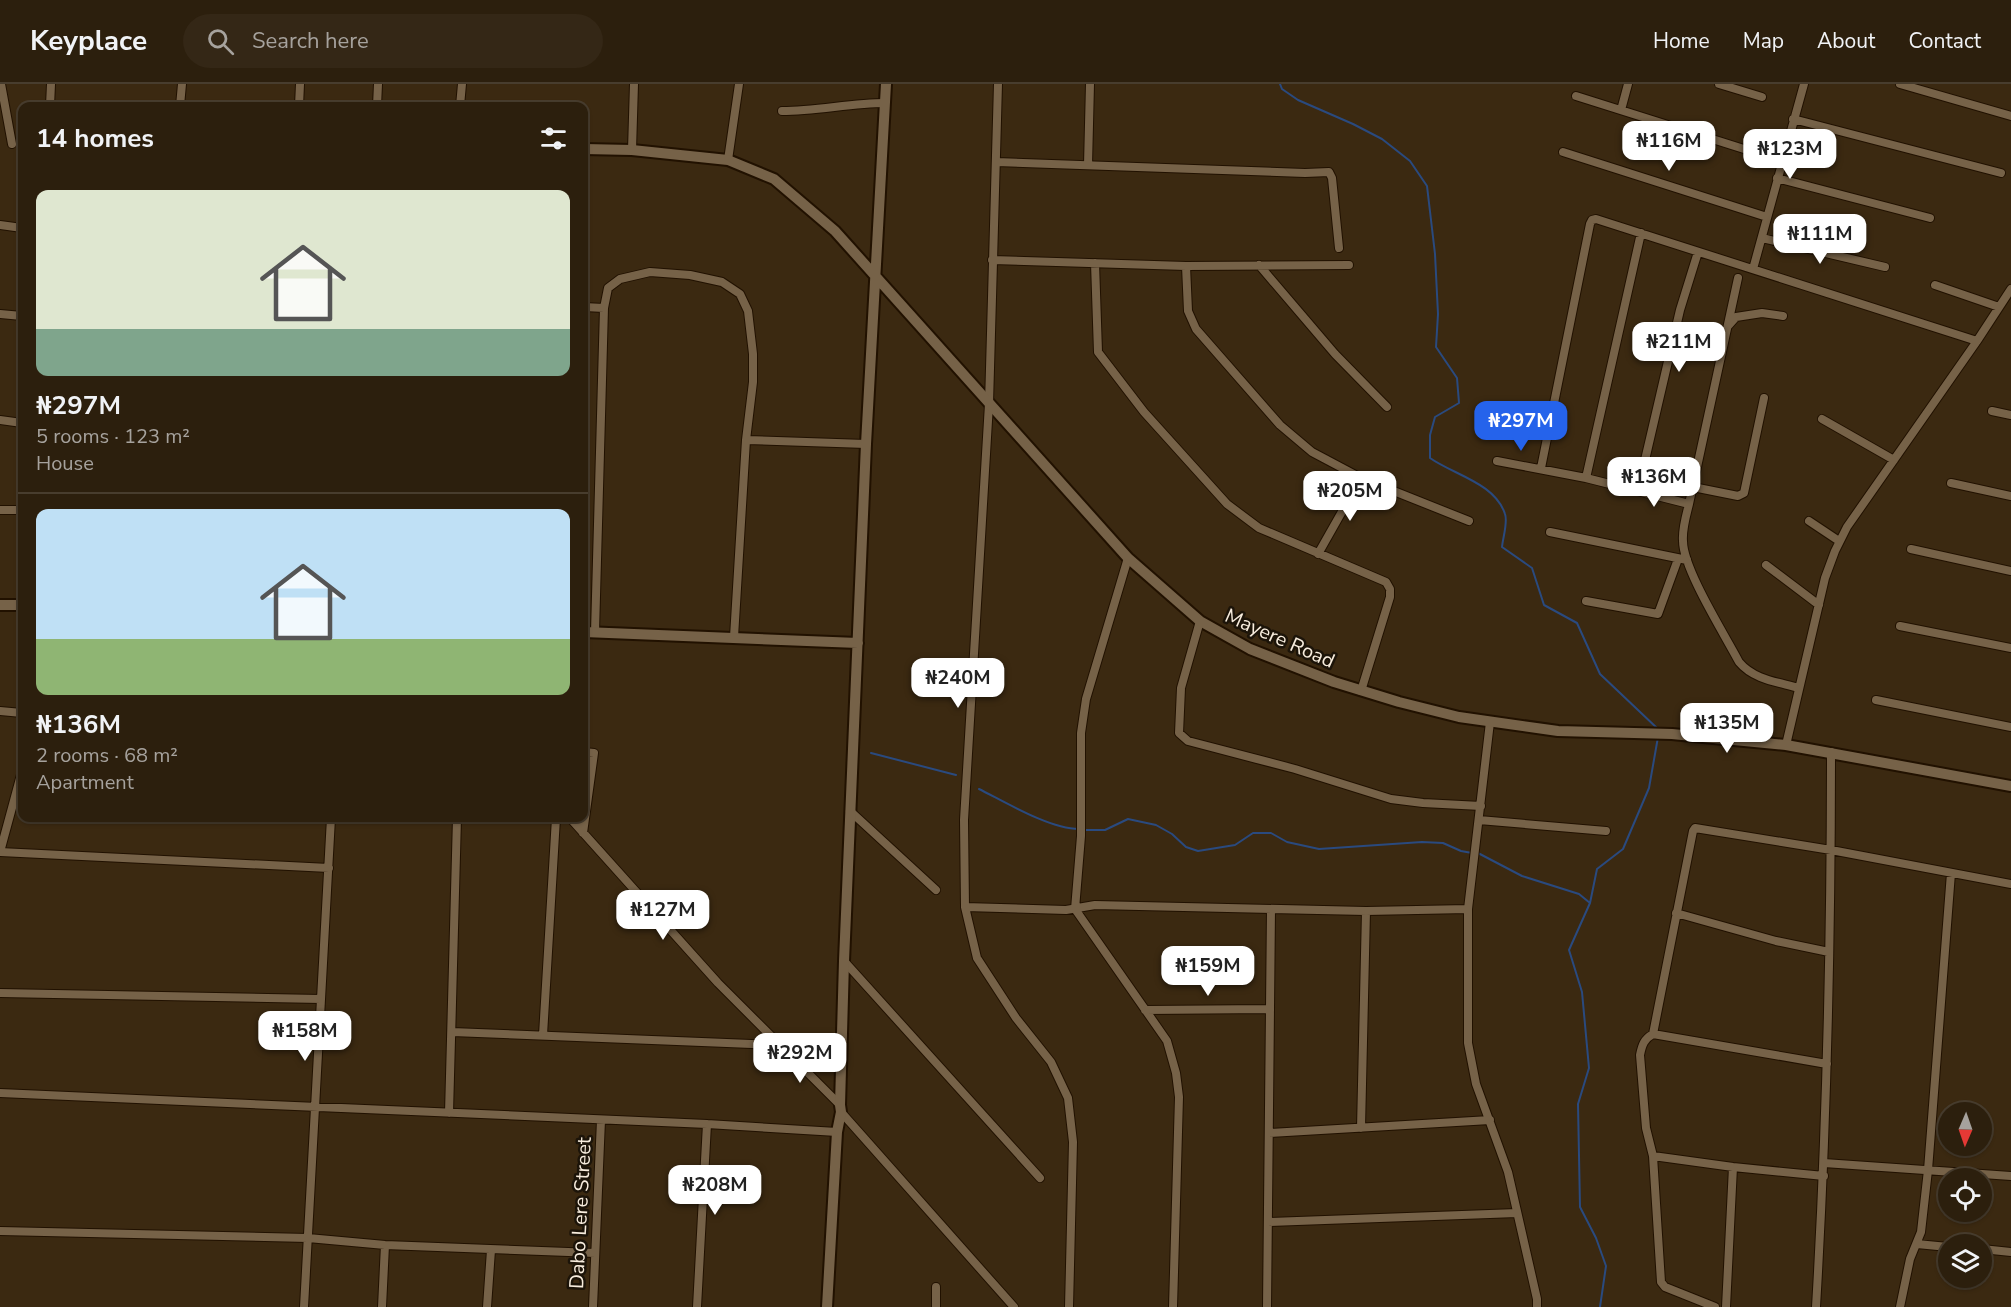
<!DOCTYPE html>
<meta charset="utf-8">
<style>
body{margin:0;font-family:"Nunito Sans",sans-serif;background:#342716;color:#f1f3f6;height:100vh;display:flex;flex-direction:column;font-size:22px;white-space:nowrap}
*{box-sizing:border-box;margin:0}
p{font-size:20px;color:#a6a29d}
.icon{flex:none;width:33px;height:33px;fill:none;stroke:currentColor;stroke-width:2;stroke-linecap:round;stroke-linejoin:round}
.map{position:relative;flex:1;overflow:hidden}
.drawer{position:absolute;left:18px;top:18px;width:570px;height:720px;display:flex;flex-direction:column;background:#2c1f0d;border-radius:12px;box-shadow:0 2px 4px #0004,0 0 0 2px #483d2e}
.drawer>*{flex:none}
.needle{width:39px;rotate:182deg}
.controls{position:absolute;left:1938px;top:1018px;display:grid;gap:12px}
.controls a{display:grid;place-items:center;width:54px;height:54px;border-radius:50%;background:#2c1f0d;box-shadow:0 2px 4px #0004,0 0 0 2px #483d2e;font-size:30px}
.price{position:absolute;translate:-50% -51px;padding:0 14px;border-radius:12px;background:#fff;color:#222;font-size:20px;line-height:39px;filter:drop-shadow(0 2px 3px #0008)}
.price::after{content:'';position:absolute;left:50%;top:36px;width:18px;height:14px;margin-left:-9px;background:inherit;clip-path:polygon(0 0,100% 0,50% 100%)}
.price.current{background:#2563eb;color:#fff}
ul{padding:0;list-style:none}
li{display:grid;align-content:center;gap:12px;height:318px;padding:0 18px}
li+li{border-top:2px solid #483d2e}
li span{display:grid;place-items:center;height:186px;border-radius:12px;color:#555}
li>.icon{margin-inline-start:auto}
span .icon{width:108px;height:108px;fill:#fffc;stroke-width:1}
li b{font-size:26px}
h2{display:flex;justify-content:space-between;align-items:center;height:72px;padding:0 18px;font-size:26px}
header{display:flex;align-items:center;gap:36px;box-sizing:border-box;height:84px;padding:0 30px;background:#2c1f0d;border-bottom:2px solid #483d2e}
header strong{font-size:28px}
nav{display:flex;gap:33px;margin-inline-start:auto;font-size:21px}
.search{width:420px;height:54px;background:#342716;display:flex;align-items:center;gap:15px;box-sizing:border-box;padding:0 21px;border-radius:33px;color:#a6a29d;font-size:22px}
.map>svg:first-child{display:block}
</style>
<header>
<strong>Keyplace</strong>
<div class="search"><svg class="icon" aria-label="search" viewBox="0 0 24 24"><circle cx="10" cy="10" r="6"/><path d="M15 15l6 6"/></svg>Search here</div>
<nav><a>Home</a><a>Map</a><a>About</a><a>Contact</a></nav>
</header>
<div class="map">
<svg width="2011" height="1223" viewBox="0 0 2011 1223">
<rect width="100%" height="100%" fill="#3b2911"/>
<g fill="none" stroke-linecap="round" stroke-linejoin="round">
<!-- stream -->
<path stroke="#2a4a7f" stroke-width="2" d="M 1280,0 L 1282,5 L 1298,16 L 1353,40 L 1382,55 L 1410,77 L 1427,102 L 1435,170 L 1438,230 L 1436,263 L 1457,294 L 1459,319 L 1435,333 L 1430,351 L 1430,374 C 1454,391 1495,399 1505,430 C 1508,438 1503,453 1502,463 L 1532,484 L 1544,521 L 1577,539 L 1600,590 L 1658,645
M 871,669 L 956,691
M 979,705 C 1005,718 1050,745 1079,745
M 1085,746 L 1105,746 L 1128,735 L 1156,741 L 1172,750 L 1186,763 L 1198,767 L 1235,761 L 1253,749 L 1271,749 L 1287,758 L 1319,765 L 1422,758 L 1443,759 L 1461,767 L 1472,769
M 1478,769 L 1522,792 L 1579,810 L 1590,819
M 1600,1223 L 1606,1182 L 1596,1154 L 1580,1123 L 1578,1020 L 1589,984 L 1582,908 L 1569,866 L 1590,819 L 1597,785 L 1623,765 L 1649,704 L 1658,653"/>
<defs>
<path id="minor" d="M 1,0 L 12,60
M 998,0 L 989,320 L 964,736 L 965,823 L 977,874 L 1016,934 L 1051,978 L 1068,1014 L 1073,1058 L 1069,1223
M 1719,0 L 1762,13
M 1900,0 L 2011,32
M 1576,12 L 1782,77
M 50,22 L 51,0
M 180,22 L 182,0
M 299,22 L 300,0
M 377,22 L 378,0
M 460,22 L 462,0
M 1621,26 L 1628,0
M 782,27 C 817,27 851,19 885,19
M 1793,35 L 2001,89
M 632,66 L 634,0
M 1563,68 L 1767,133
M 728,76 L 739,0
M 996,78 L 1305,89 L 1329,88 L 1332,94 L 1339,164
M 1088,81 L 1090,0
M 1777,94 L 1930,134
M 0,141 L 22,144
M 1762,154 L 1885,183
M 992,176 L 1186,182 L 1349,181
M 1095,179 L 1098,268 L 1144,328 L 1227,420 L 1259,444 L 1386,498 L 1390,505 L 1390,513 L 1361,607
M 1259,181 L 1335,270 L 1387,323
M 1186,182 L 1188,227 L 1196,245 L 1280,341 L 1312,368 L 1361,394 L 1469,437
M 1753,185 L 1804,0
M 1935,201 L 1999,223
M 584,223 L 604,224
M 0,230 L 22,232
M 1728,242 L 1736,233 L 1762,229 L 1783,232
M 1992,327 L 2011,331
M 1822,335 L 1894,376
M 0,336 L 22,339
M 746,356 L 866,360
M 1497,377 L 1586,394 L 1689,420 C 1686,432 1682,445 1683,457 C 1683,485 1725,551 1739,578 C 1754,596 1778,598 1799,604
M 1541,384 L 1590,140 L 1592,136 L 1596,135 L 1977,257
M 1586,394 L 1641,149
M 1951,399 L 2011,412
M 1693,403 L 1738,412 L 1744,409 L 1764,314
M 1638,406 L 1680,226 L 1698,168
M 1689,420 L 1738,194
M 0,426 L 22,426
M 1809,437 L 1839,457
M 1550,448 L 1687,476
M 1911,465 L 2011,487
M 1318,470 L 1361,394
M 1128,474 L 1086,615 L 1081,649 L 1081,752 L 1075,825 L 1167,957 L 1176,989 L 1179,1013 L 1173,1223
M 1766,481 L 1819,521
M 1586,517 L 1658,530 L 1678,475
M 1200,537 L 1181,604 L 1179,649 L 1188,657 L 1295,685 L 1391,715 L 1423,719 L 1481,722
M 1900,542 L 2011,564
M 595,548 L 604,224 L 608,204 L 620,195 L 650,188 L 690,191 L 722,198 L 740,210 L 748,227 L 753,270 L 753,298 L 746,356 L 734,553
M 1876,616 L 2011,643
M 0,627 L 22,629
M 1490,638 L 1468,825 L 1468,959 L 1476,1000 L 1508,1088 L 1537,1215 L 1537,1223
M 1786,661 L 1825,494 L 1835,467 L 1847,443 L 1977,257 L 2011,205
M 850,727 L 936,806
M 570,734 L 718,899 L 840,1021
M 1479,736 L 1606,747
M 583,749 L 594,669 L 584,668
M 0,768 L 329,784
M 0,768 L 22,687
M 965,823 L 1066,826 L 1095,821 L 1366,827 L 1468,825
M 1676,829 L 1776,857 L 1829,868
M 844,877 L 1040,1094
M 0,909 L 321,915
M 1145,926 L 1270,925
M 452,948 L 778,961
M 1653,950 L 1693,747 L 1695,744 L 1831,766 L 2011,800
M 543,951 L 556,734
M 0,1009 L 707,1040 L 837,1048
M 841,1028 L 1014,1223
M 449,1029 L 457,734
M 1361,1044 L 1366,827
M 1269,1049 L 1490,1036
M 1653,1072 L 1733,1083 L 1824,1092
M 1824,1079 L 2011,1092
M 1268,1138 L 1517,1129
M 0,1147 L 308,1154 L 385,1161 L 595,1169
M 1917,1160 L 1948,1163
M 1982,1165 L 2011,1168
M 304,1223 L 331,734
M 382,1223 L 385,1161
M 487,1223 L 491,1166
M 593,1223 L 601,1036
M 697,1223 L 707,1040
M 936,1223 L 936,1203
M 1267,1223 L 1271,825
M 1715,1223 L 1665,1203 L 1661,1198 L 1653,1072 L 1646,1044 L 1640,971 C 1642,961 1644,955 1653,950 L 1827,980
M 1726,1223 L 1733,1083
M 1816,1223 C 1827,1038 1831,853 1831,668
M 1900,1223 L 1910,1175 L 1921,1148 L 1928,1086 L 1951,789"/>
<path id="tertiary" d="M 584,65 L 632,66 L 728,76 L 774,95 L 835,147 L 1128,474 L 1200,537 L 1250,565 L 1334,598 L 1399,618 L 1459,633 L 1558,647 L 1672,650 L 1786,661 L 2011,702
M 0,521 L 22,521
M 584,548 L 858,559
M 827,1223 L 837,1048 L 841,1028 L 840,1021 L 844,877 L 866,360 L 886,0"/>
</defs>
<!-- minor casing -->
<use href="#minor" stroke="#211100" stroke-width="10"/>
<!-- tertiary casing -->
<use href="#tertiary" stroke="#211100" stroke-width="14"/>
<!-- minor -->
<use href="#minor" stroke="#766248" stroke-width="8"/>
<!-- tertiary -->
<use href="#tertiary" stroke="#766248" stroke-width="10"/>
</g>
<g text-anchor="middle" stroke-width="5" stroke-linejoin="round" paint-order="stroke">
<!-- street labels -->
<g font-size="20" fill="#f8edde" stroke="#1c1409">
<text transform="translate(1280 554) rotate(24)" y="7">Mayere Road</text>
<text transform="translate(580 1129) rotate(-87)" y="7">Dabo Lere Street</text>
</g>
</g>
</svg>
<div class="controls">
<a><svg class="needle" viewBox="-14 -14 28 28"><path d="M0-13l5 13h-10z" fill="#e53935"/><path d="M0 13l5-13h-10z" fill="#a6a29d"/></svg></a>
<a><svg class="icon" aria-label="locate" viewBox="0 0 24 24"><circle cx="12" cy="12" r="6"/><path d="M12 2v4M12 18v4M2 12h4M18 12h4"/></svg></a>
<a><svg class="icon" aria-label="layers" viewBox="0 0 24 24"><path d="M12 4l9 5-9 5-9-5zM3 14l9 5 9-5"/></svg></a>
</div>
<b class="price" style="left:1669px;top:88px">₦116M</b>
<b class="price" style="left:1790px;top:96px">₦123M</b>
<b class="price" style="left:1820px;top:181px">₦111M</b>
<b class="price" style="left:1679px;top:289px">₦211M</b>
<b class="price current" style="left:1521px;top:368px">₦297M</b>
<b class="price" style="left:1654px;top:424px">₦136M</b>
<b class="price" style="left:1350px;top:438px">₦205M</b>
<b class="price" style="left:958px;top:625px">₦240M</b>
<b class="price" style="left:1727px;top:670px">₦135M</b>
<b class="price" style="left:663px;top:857px">₦127M</b>
<b class="price" style="left:1208px;top:913px">₦159M</b>
<b class="price" style="left:305px;top:978px">₦158M</b>
<b class="price" style="left:800px;top:1000px">₦292M</b>
<b class="price" style="left:715px;top:1132px">₦208M</b>
<section class="drawer">
<h2>14 homes<svg class="icon" aria-label="filters" viewBox="0 0 24 24"><path d="M4 7h16M4 17h16"/><circle cx="9" cy="7" r="2"/><circle cx="15" cy="17" r="2"/></svg></h2>
<ul>
<li><span style="background:linear-gradient(#dfe7d0 75%,#7fa58c 0)"><svg class="icon" aria-label="home" viewBox="0 0 24 24"><path d="M3 11l9-7 9 7M6 9v11h12V9"/></svg></span><div><b>₦297M</b><p>5 rooms · 123 m²</p><p>House</p></div></li>
<li><span style="background:linear-gradient(#bfe0f5 70%,#8fb573 0)"><svg class="icon" aria-label="home" viewBox="0 0 24 24"><path d="M3 11l9-7 9 7M6 9v11h12V9"/></svg></span><div><b>₦136M</b><p>2 rooms · 68 m²</p><p>Apartment</p></div></li>
</ul>
</section>
</div>
